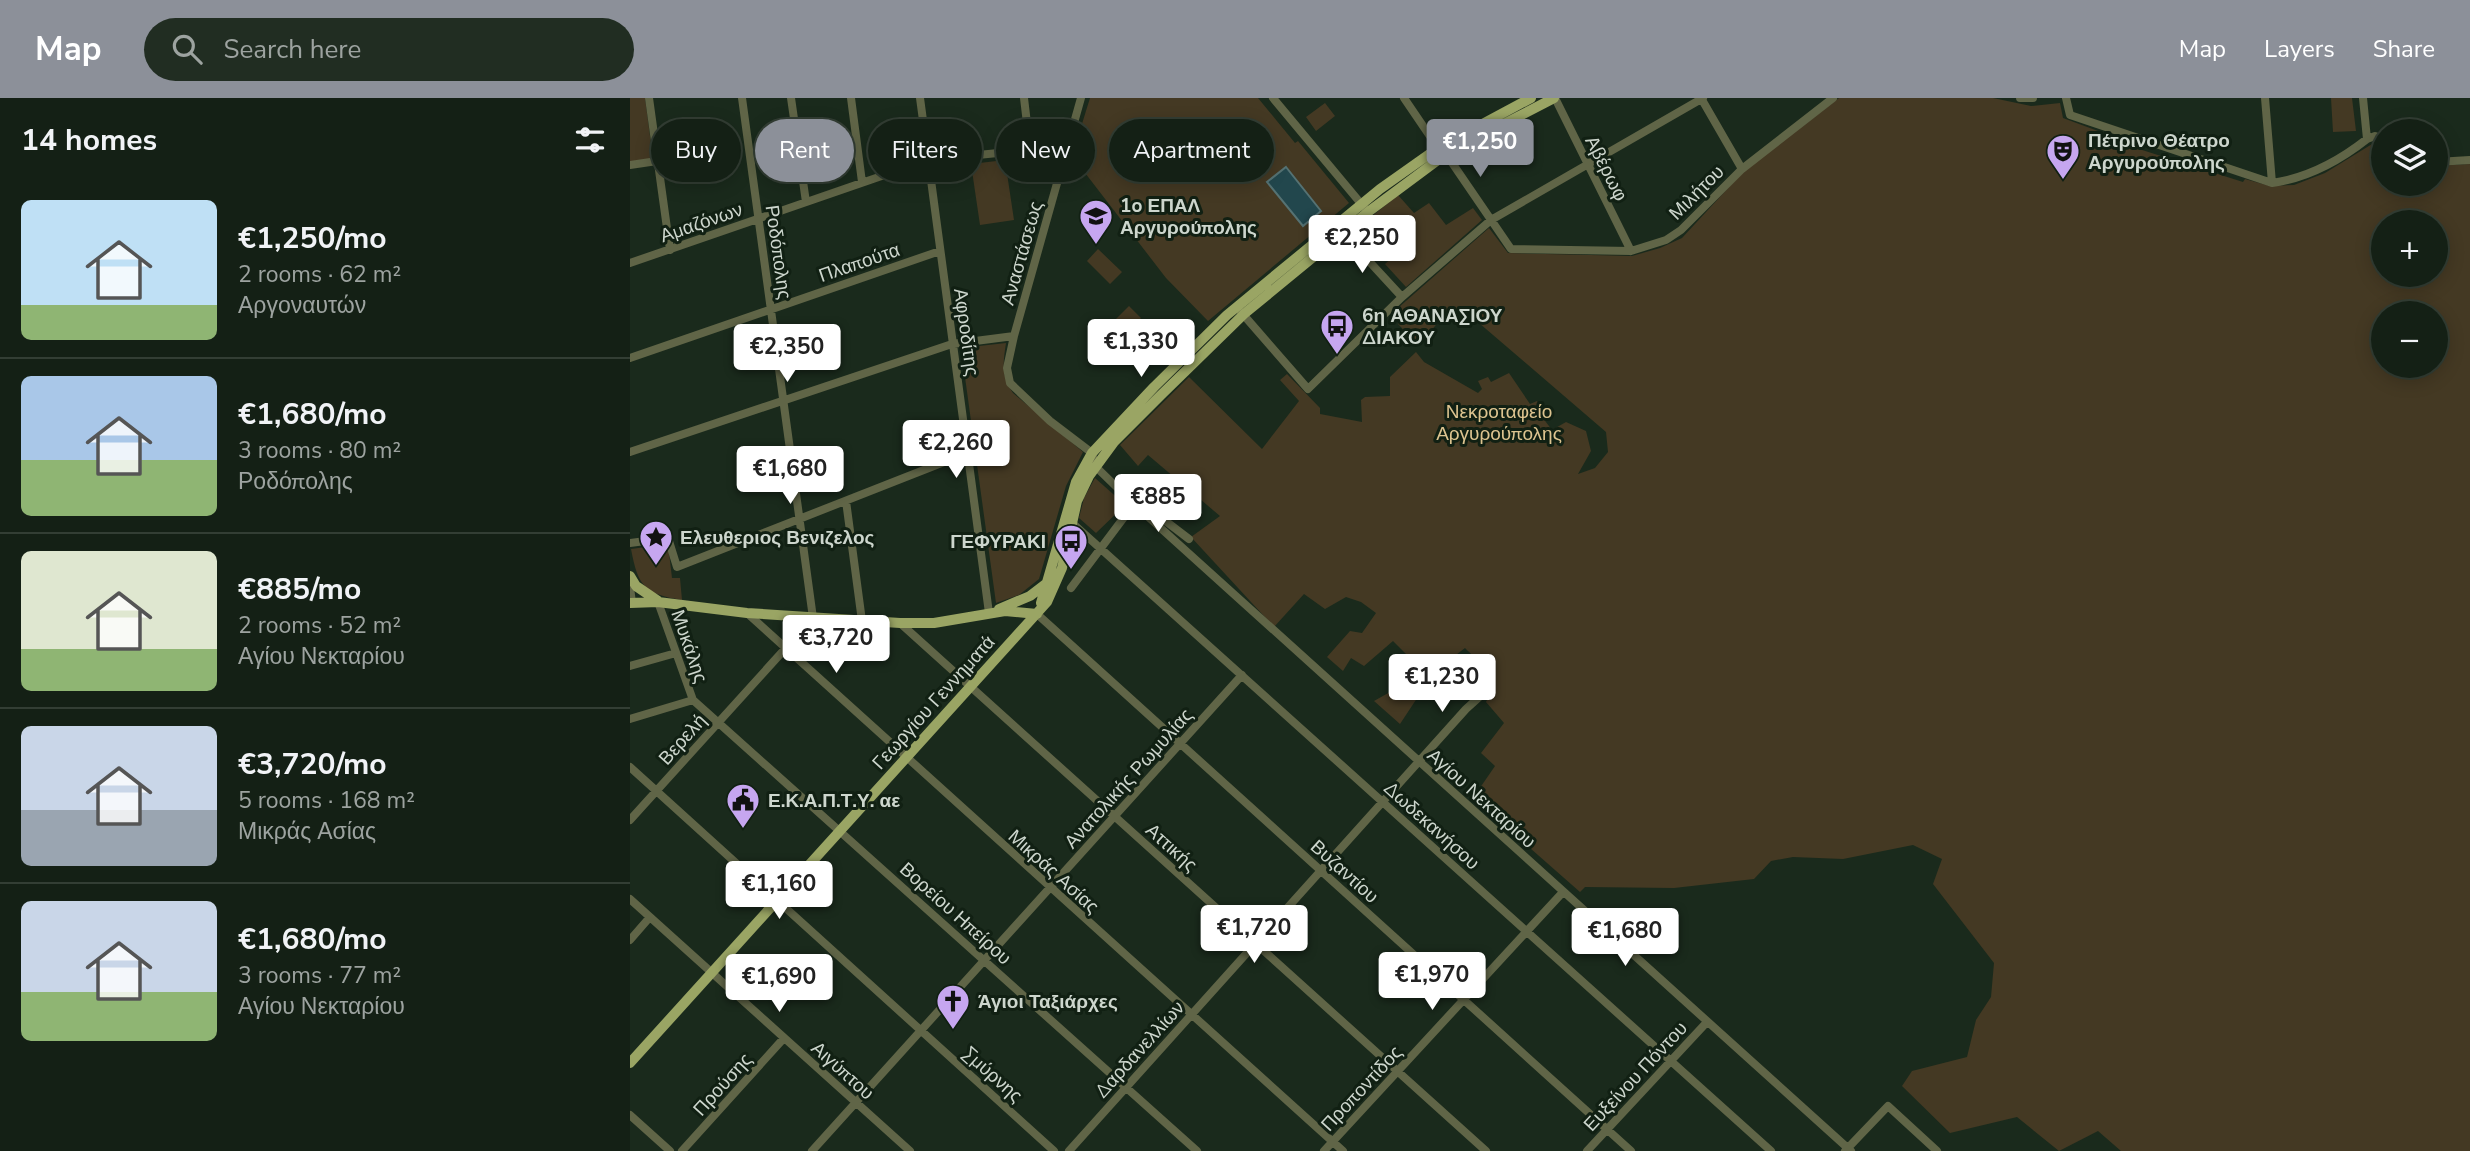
<!DOCTYPE html>
<meta charset="utf-8">
<style>
body{margin:0;font-family:"Nunito Sans",sans-serif;background:#212d22;color:#f1f3f6;height:100vh;display:flex;flex-direction:column;font-size:26px;white-space:nowrap}
*{box-sizing:border-box;margin:0}
p{font-size:23px;color:#9da3a0}
.icon{flex:none;width:38px;height:38px;fill:none;stroke:currentColor;stroke-width:2;stroke-linecap:round;stroke-linejoin:round}
.map{position:relative;flex:1;overflow:hidden}
.sheet{display:flex;flex-direction:column;background:#142015;width:630px}
.sheet>*{flex:none}
.top-card{position:absolute;left:21px;top:21px;width:665px;height:63px;display:flex;gap:14px}
.fabs{position:absolute;left:1741px;top:21px;display:grid;gap:14px}
.fabs a{display:grid;place-items:center;width:77px;height:77px;border-radius:50%;background:#142015;box-shadow:0 4px 18px #0003,0 0 0 2px #333e34;font-size:35px}
.price{position:absolute;translate:-50% -60px;padding:0 16px;border-radius:7px;background:#fff;color:#222;font-size:23px;line-height:46px;filter:drop-shadow(0 2px 4px #0008)}
.price::after{content:'';position:absolute;left:50%;top:42px;width:21px;height:16px;margin-left:-10px;background:inherit;clip-path:polygon(0 0,100% 0,50% 100%)}
.price.active{background:#8c9099;color:#fff}
ul{padding:0;list-style:none}
li{display:flex;align-items:center;gap:21px;height:175px;padding:0 21px}
li+li{border-top:2px solid #333e34}
li span{display:grid;place-items:center;flex:none;width:196px;height:140px;border-radius:10px;color:#555}
li>.icon{margin-inline-start:auto}
span .icon{width:84px;height:84px;fill:#fffc;stroke-width:1}
li b{font-size:30px}
h2{display:flex;justify-content:space-between;align-items:center;height:84px;padding:0 21px;font-size:30px}
.chip{padding:0 24px;border-radius:32px;background:#142015;box-shadow:0 4px 18px #0003,0 0 0 2px #333e34;font-size:24px;line-height:63px}
.chip.active{background:#8c9099;color:#fff}
header{display:flex;align-items:center;gap:42px;box-sizing:border-box;height:98px;padding:0 35px;background:#8c9099;color:#fff}
header strong{font-size:33px}
nav{display:flex;gap:38px;margin-inline-start:auto;font-size:24px}
.search{width:490px;height:63px;background:#212d22;display:flex;align-items:center;gap:18px;box-sizing:border-box;padding:0 24px;border-radius:38px;color:#9da3a0;font-size:26px}
main{display:flex;flex:1;min-height:0}
.map>svg:first-child{display:block}
</style>
<header>
<strong>Map</strong>
<div class="search"><svg class="icon" aria-label="search" viewBox="0 0 24 24"><circle cx="10" cy="10" r="6"/><path d="M15 15l6 6"/></svg>Search here</div>
<nav><a>Map</a><a>Layers</a><a>Share</a></nav>
</header>
<main>
<section class="sheet">
<h2>14 homes<svg class="icon" aria-label="filters" viewBox="0 0 24 24"><path d="M4 7h16M4 17h16"/><circle cx="9" cy="7" r="2"/><circle cx="15" cy="17" r="2"/></svg></h2>
<ul>
<li><span style="background:linear-gradient(#bfe0f5 75%,#8fb573 0)"><svg class="icon" aria-label="home" viewBox="0 0 24 24"><path d="M3 11l9-7 9 7M6 9v11h12V9"/></svg></span><div><b>€1,250/mo</b><p>2 rooms · 62 m²</p><p>Αργοναυτών</p></div></li>
<li><span style="background:linear-gradient(#a9c7e8 60%,#8fb573 0)"><svg class="icon" aria-label="home" viewBox="0 0 24 24"><path d="M3 11l9-7 9 7M6 9v11h12V9"/></svg></span><div><b>€1,680/mo</b><p>3 rooms · 80 m²</p><p>Ροδόπολης</p></div></li>
<li><span style="background:linear-gradient(#dfe7d0 70%,#8fb573 0)"><svg class="icon" aria-label="home" viewBox="0 0 24 24"><path d="M3 11l9-7 9 7M6 9v11h12V9"/></svg></span><div><b>€885/mo</b><p>2 rooms · 52 m²</p><p>Αγίου Νεκταρίου</p></div></li>
<li><span style="background:linear-gradient(#c9d6e8 60%,#9aa5b1 0)"><svg class="icon" aria-label="home" viewBox="0 0 24 24"><path d="M3 11l9-7 9 7M6 9v11h12V9"/></svg></span><div><b>€3,720/mo</b><p>5 rooms · 168 m²</p><p>Μικράς Ασίας</p></div></li>
<li><span style="background:linear-gradient(#c9d6e8 65%,#8fb573 0)"><svg class="icon" aria-label="home" viewBox="0 0 24 24"><path d="M3 11l9-7 9 7M6 9v11h12V9"/></svg></span><div><b>€1,680/mo</b><p>3 rooms · 77 m²</p><p>Αγίου Νεκταρίου</p></div></li>
</ul>
</section>
<div class="map">
<svg width="1840" height="1053" viewBox="0 0 1840 1053">
<rect width="100%" height="100%" fill="#1a2a1c"/>
<!-- green -->
<path fill="#443923" fill-rule="evenodd" d="M 0,0 L 15,0 L 23,61 L 0,64 Z
M 460,0 L 628,0 L 665,45 L 668,43 L 719,105 L 578,223 L 536,180 L 442,58 Z
M 1209,0 L 1363,0 L 1401,8 L 1430,5 L 1433,20 L 1468,33 L 1468,38 L 1613,84 L 1615,81 L 1640,88 L 1664,87 L 1695,75 L 1747,43 L 1753,46 L 1754,86 L 1806,86 L 1806,68 L 1840,66 L 1840,1053 L 1491,1053 L 1468,1033 L 1429,1053 L 1387,1019 L 1320,1035 L 1272,988 L 1282,973 L 1337,959 L 1346,922 L 1361,899 L 1364,865 L 1303,786 L 1312,761 L 1283,747 L 1213,761 L 1163,759 L 1141,763 L 1124,781 L 1044,790 L 955,789 L 950,794 L 843,700 L 865,668 L 851,655 L 874,625 L 856,604 C 869,581 850,565 835,550 L 805,573 L 770,626 L 744,603 L 760,594 L 780,560 L 763,543 L 734,568 L 721,560 L 713,573 L 697,559 L 720,533 L 732,535 L 746,515 L 731,504 L 716,499 L 695,511 L 674,496 L 644,529 L 561,439 L 590,418 L 518,357 L 508,368 L 490,347 L 559,279 L 632,351 L 669,303 L 650,282 L 657,276 L 690,310 L 690,316 L 732,324 L 731,302 L 735,299 L 760,298 L 760,279 L 786,254 L 794,264 L 848,295 L 852,291 L 848,283 L 858,279 L 861,284 L 879,275 L 900,306 L 907,303 L 910,307 L 906,311 L 922,332 L 936,324 L 956,333 L 961,353 L 948,376 L 965,370 L 978,354 L 976,334 L 849,225 L 831,216 L 813,218 L 789,248 L 768,226 L 768,210 L 859,130 L 878,155 L 1002,158 L 1030,150 L 1052,140 L 1113,74 ZM 1754,124 L 1806,124 L 1806,177 L 1754,177 ZM 1754,215 L 1806,215 L 1806,268 L 1754,268 Z
M 1701,0 L 1722,0 L 1726,33 L 1703,34 Z
M 695,5 L 705,18 L 686,33 L 676,19 Z
M 375,62 L 384,122 L 350,127 L 341,66 Z
M 768,97 L 784,115 L 799,105 L 816,127 L 843,110 L 852,122 L 776,189 L 755,166 L 775,149 L 756,128 L 735,144 L 725,132 Z
M 468,151 L 492,174 L 480,186 L 457,163 Z
M 499,208 L 511,220 L 501,231 L 513,243 L 505,251 L 480,227 Z
M 483,232 L 504,252 L 490,267 L 469,246 Z
M 376,245 C 373,265 371,278 383,295 L 453,354 L 436,388 L 409,481 L 389,497 L 366,505 L 331,250 Z
M 465,380 L 491,403 L 493,409 L 466,435 L 449,420 L 454,400 Z
M 38,446 L 42,480 L 50,480 L 52,502 C 15,496 8,489 1,451 Z"/>
<!-- water -->
<path fill="#22474d" stroke="#557273" stroke-width="2" d="M 656,69 L 691,113 L 673,128 L 637,84 Z"/>
<g fill="none" stroke-linecap="round" stroke-linejoin="round">
<!-- minor -->
<path stroke="#606547" stroke-width="8" d="M 19,0 L 40,152
M 161,0 L 176,104
M 221,0 L 232,84
M 290,0 L 359,515
M 394,0 L 400,51
M 451,0 L 384,238 L 377,270 L 380,285 L 420,323 L 462,355 L 465,368 L 504,406 L 1221,1053
M 643,0 L 738,114
M 774,0 L 808,50
M 925,0 L 1001,153
M 1071,0 L 1112,71
M 1390,0 L 1403,0
M 1436,0 L 1440,17 L 1642,85 C 1678,80 1709,63 1737,41 L 1745,38 L 1754,41
M 1635,0 L 1642,85
M 1733,0 L 1737,41
M 816,56 L 881,151 L 1001,153 L 1036,142 L 1051,132 L 1112,71 L 1203,0
M 1806,64 L 1840,62
M 0,67 L 27,63
M 713,135 L 772,199
M 0,165 L 298,62 L 438,48
M 611,214 L 678,291 L 772,199 L 861,122 L 1073,0
M 0,260 L 310,153
M 0,354 L 322,246 L 384,238
M 216,403 L 232,523
M 504,406 L 512,405 L 559,441
M 441,424 L 1141,1053
M 0,445 L 38,440 L 47,469 L 337,355
M 0,489 L 2,505
M 441,490 L 504,406
M 28,504 L 63,602
M 117,515 L 713,1053
M 407,516 L 1001,1053
M 270,525 L 856,1053
M 0,568 L 46,555
M 63,602 L 567,1053
M 0,621 L 63,602
M 0,669 L 424,1053
M 0,722 L 183,520 L 112,0
M 0,801 L 280,1053
M 0,842 L 20,819
M 0,1017 L 40,1053
M 52,1053 L 154,940
M 182,1053 L 612,577
M 439,1053 L 836,611 L 857,592
M 694,1053 L 933,794
M 957,1053 L 1077,924
M 1215,1053 L 1258,1008 L 1307,1053"/>
<!-- major -->
<path stroke="#9aa564" stroke-width="10" d="M 0,478 L 6,488 L 28,503
M 0,505 L 28,504 L 117,515 L 270,525 L 304,525 L 375,513 L 407,516
M 411,505 L 446,384 L 462,355 L 524,289 L 597,217 L 750,91 L 808,50 L 901,0
M 369,511 L 400,498 L 417,485
M 0,965 L 417,504 L 432,470 L 447,403 L 459,378 L 484,344 L 531,297 L 614,216 L 738,114 L 816,56 L 924,0"/>
</g>
<!-- icons -->
<defs>
<symbol id="theatre-pin" viewBox="-11 -11 22 30"><path d="M0 17L-7.5 6A9.5 9.5 0 1 1 7.5 6Z" fill="#c6a6f0" stroke="#112013"/><path d="M-5-5.5Q0-4 5-5.5V0Q5 5 0 6Q-5 5-5 0ZM-3.3-2.5H-1v1.5H-3.3ZM1-2.5H3.3v1.5H1ZM-2.8 1Q0 5.5 2.8 1Z" fill="#111"/></symbol>
<symbol id="school-pin" viewBox="-11 -11 22 30"><path d="M0 17L-7.5 6A9.5 9.5 0 1 1 7.5 6Z" fill="#c6a6f0" stroke="#112013"/><path d="M0-5L7-2L0 1L-7-2ZM-4 1L0 2.5L4 1V4Q0 6-4 4Z" fill="#111"/></symbol>
<symbol id="bus-pin" viewBox="-11 -11 22 30"><path d="M0 17L-7.5 6A9.5 9.5 0 1 1 7.5 6Z" fill="#c6a6f0" stroke="#112013"/><path d="M-5-6H5V4H4V6H2V4H-2V6H-4V4H-5ZM-3.5-4V0h7V-4ZM-3.5 1.2v1.5H-2V1.2ZM2 1.2v1.5H3.5V1.2Z" fill="#111"/></symbol>
<symbol id="sight-pin" viewBox="-11 -11 22 30"><path d="M0 17L-7.5 6A9.5 9.5 0 1 1 7.5 6Z" fill="#c6a6f0" stroke="#112013"/><path d="M0-6L1.8-2.2L6-1.7L2.9 1.2L3.7 5.4L0 3.3L-3.7 5.4L-2.9 1.2L-6-1.7L-1.8-2.2Z" fill="#111"/></symbol>
<symbol id="civic-pin" viewBox="-11 -11 22 30"><path d="M0 17L-7.5 6A9.5 9.5 0 1 1 7.5 6Z" fill="#c6a6f0" stroke="#112013"/><path d="M-.6-6.5H3V-4.5H.6V-3L4-1V1h2V6H-6V1h2V-1L-.6-3ZM-1.2 2.5V6h2.4V2.5Z" fill="#111"/></symbol>
<symbol id="church-pin" viewBox="-11 -11 22 30"><path d="M0 17L-7.5 6A9.5 9.5 0 1 1 7.5 6Z" fill="#c6a6f0" stroke="#112013"/><path d="M-1.2-6h2.4v3.5h3.3v2.4h-3.3V6h-2.4V-.1h-3.3v-2.4h3.3Z" fill="#111"/></symbol>
</defs>
<g fill-rule="evenodd">
<use href="#theatre-pin" x="1414" y="34" width="38" height="52"/>
<use href="#school-pin" x="447" y="99" width="38" height="52"/>
<use href="#bus-pin" x="688" y="209" width="38" height="52"/>
<use href="#sight-pin" x="7" y="420" width="38" height="52"/>
<use href="#bus-pin" x="422" y="424" width="38" height="52"/>
<use href="#civic-pin" x="94" y="683" width="38" height="52"/>
<use href="#church-pin" x="304" y="884" width="38" height="52"/>
</g>
<g text-anchor="middle" stroke-width="6" stroke-linejoin="round" paint-order="stroke">
<!-- poi labels -->
<g font-size="19" font-weight="bold" fill="#cdd6cd" stroke="#112013" text-anchor="start">
<text x="1458" y="49">Πέτρινο Θέατρο<tspan x="1458" dy="22">Αργυρούπολης</tspan></text>
<text x="490" y="114">1o ΕΠΑΛ<tspan x="490" dy="22">Αργυρούπολης</tspan></text>
<text x="732" y="224">6η ΑΘΑΝΑΣΙΟΥ<tspan x="732" dy="22">ΔΙΑΚΟΥ</tspan></text>
<text x="50" y="446">Ελευθεριος Βενιζελος</text>
<text x="416" y="450" text-anchor="end">ΓΕΦΥΡΑΚΙ</text>
<text x="138" y="709">Ε.Κ.Α.Π.Τ.Υ. αε</text>
<text x="348" y="910">Άγιοι Ταξιάρχες</text>
</g>
<!-- street labels -->
<g font-size="19" fill="#cdd6cd" stroke="#112013">
<text transform="translate(977 70) rotate(63)" y="7">Αβέρωφ</text>
<text transform="translate(1066 94) rotate(-45)" y="7">Μιλήτου</text>
<text transform="translate(71 124) rotate(-19)" y="7">Αμαζόνων</text>
<text transform="translate(149 154) rotate(82)" y="7">Ροδόπολης</text>
<text transform="translate(391 155) rotate(-74)" y="7">Αναστάσεως</text>
<text transform="translate(229 164) rotate(-19)" y="7">Πλαπούτα</text>
<text transform="translate(337 234) rotate(82)" y="7">Αφροδίτης</text>
<text transform="translate(60 548) rotate(71)" y="7">Μυκάλης</text>
<text transform="translate(303 604) rotate(-48)" y="7">Γεωργίου Γεννηματά</text>
<text transform="translate(52 641) rotate(-48)" y="7">Βερελή</text>
<text transform="translate(498 680) rotate(-48)" y="7">Ανατολικής Ρωμυλίας</text>
<text transform="translate(852 700) rotate(42)" y="7">Αγίου Νεκταρίου</text>
<text transform="translate(802 727) rotate(42)" y="7">Δωδεκανήσου</text>
<text transform="translate(542 749) rotate(42)" y="7">Αττικής</text>
<text transform="translate(424 773) rotate(42)" y="7">Μικράς Ασίας</text>
<text transform="translate(715 773) rotate(42)" y="7">Βυζαντίου</text>
<text transform="translate(326 815) rotate(42)" y="7">Βορείου Ηπείρου</text>
<text transform="translate(509 951) rotate(-48)" y="7">Δαρδανελλίων</text>
<text transform="translate(213 972) rotate(42)" y="7">Αιγύπτου</text>
<text transform="translate(363 976) rotate(42)" y="7">Σμύρνης</text>
<text transform="translate(1005 978) rotate(-47)" y="7">Ευξείνου Πόντου</text>
<text transform="translate(92 986) rotate(-48)" y="7">Προύσης</text>
<text transform="translate(731 990) rotate(-47)" y="7">Προποντίδος</text>
</g>
<!-- park labels -->
<g font-size="19" fill="#ddc490" stroke="#112013">
<text x="869" y="320">Νεκροταφείο<tspan x="869" dy="22">Αργυρούπολης</tspan></text>
</g>
</g>
</svg>
<div class="fabs">
<a><svg class="icon" aria-label="layers" viewBox="0 0 24 24"><path d="M12 4l9 5-9 5-9-5zM3 14l9 5 9-5"/></svg></a>
<a>+</a>
<a>−</a>
</div>
<b class="price active" style="left:850px;top:81px">€1,250</b>
<b class="price" style="left:732px;top:177px">€2,250</b>
<b class="price" style="left:511px;top:281px">€1,330</b>
<b class="price" style="left:157px;top:286px">€2,350</b>
<b class="price" style="left:326px;top:382px">€2,260</b>
<b class="price" style="left:160px;top:408px">€1,680</b>
<b class="price" style="left:528px;top:436px">€885</b>
<b class="price" style="left:206px;top:577px">€3,720</b>
<b class="price" style="left:812px;top:616px">€1,230</b>
<b class="price" style="left:149px;top:823px">€1,160</b>
<b class="price" style="left:624px;top:867px">€1,720</b>
<b class="price" style="left:995px;top:870px">€1,680</b>
<b class="price" style="left:802px;top:914px">€1,970</b>
<b class="price" style="left:149px;top:916px">€1,690</b>
<div class="top-card">
<a class="chip">Buy</a>
<a class="chip active">Rent</a>
<a class="chip">Filters</a>
<a class="chip">New</a>
<a class="chip">Apartment</a>
</div>
</div>
</main>
